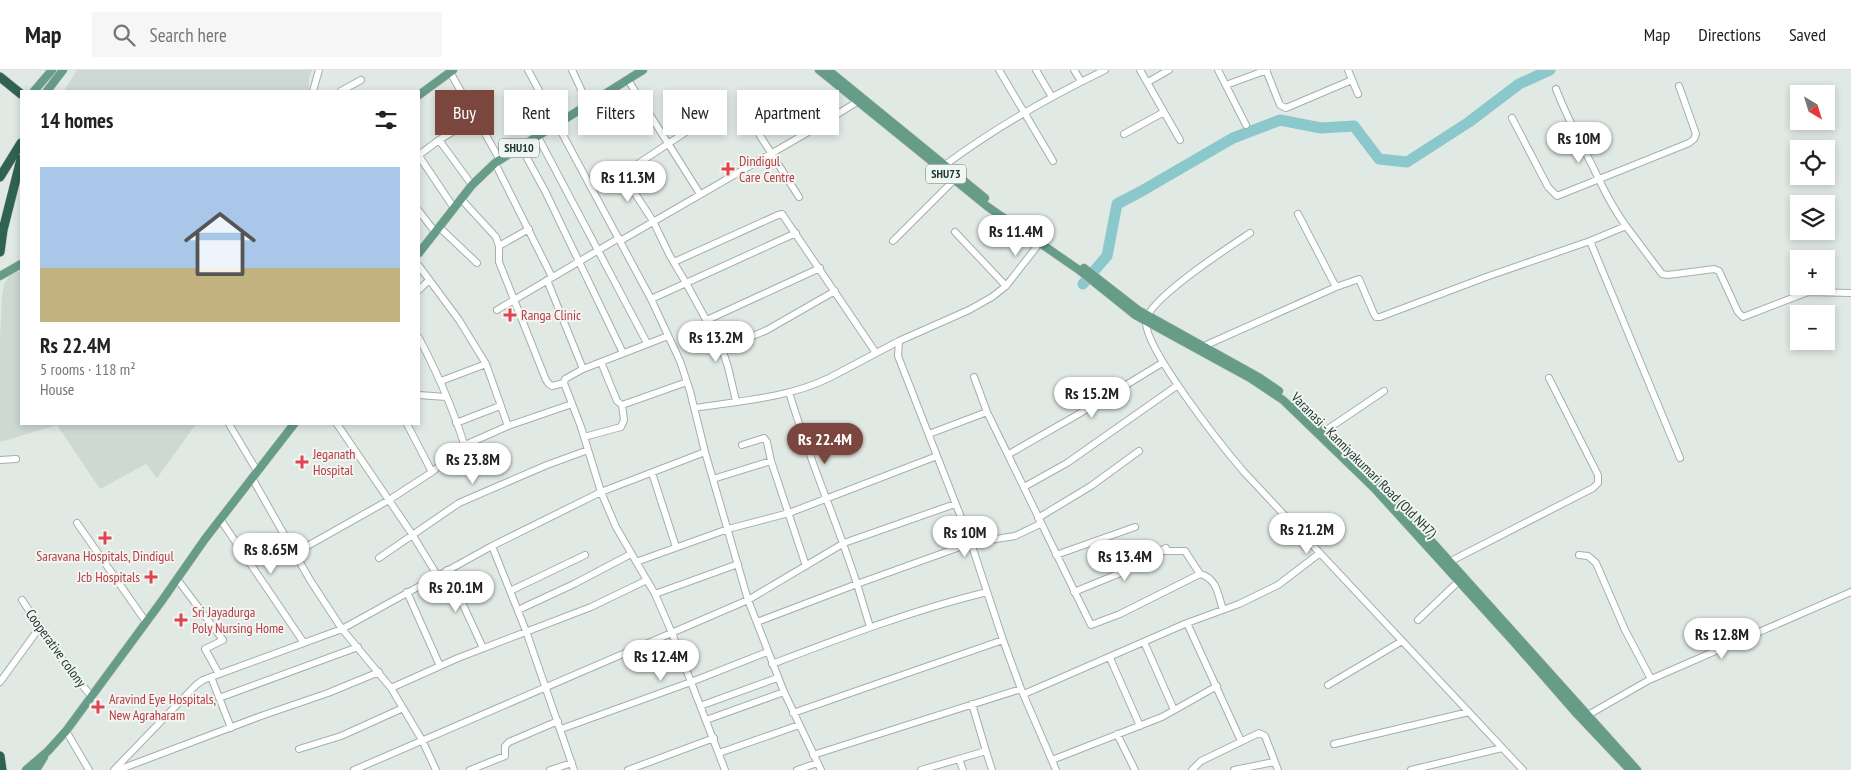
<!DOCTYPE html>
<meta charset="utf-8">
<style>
body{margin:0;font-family:"PT Sans Narrow",sans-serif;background:#f6f6f6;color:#222;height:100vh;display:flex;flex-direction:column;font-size:19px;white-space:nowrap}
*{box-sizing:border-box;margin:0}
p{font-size:16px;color:#767676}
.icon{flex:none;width:28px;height:28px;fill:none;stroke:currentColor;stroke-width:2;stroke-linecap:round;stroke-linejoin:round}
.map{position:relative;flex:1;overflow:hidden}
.details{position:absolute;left:20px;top:20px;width:400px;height:335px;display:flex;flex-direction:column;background:#fff;border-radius:0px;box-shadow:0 2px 8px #0003}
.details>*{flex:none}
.guide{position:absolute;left:435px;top:20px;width:475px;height:45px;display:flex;gap:10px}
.needle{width:32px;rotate:142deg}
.controls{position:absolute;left:1790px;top:15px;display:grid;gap:10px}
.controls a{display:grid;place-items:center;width:45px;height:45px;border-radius:0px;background:#fff;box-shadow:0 2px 8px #0003;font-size:25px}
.price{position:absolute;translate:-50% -42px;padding:0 11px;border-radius:18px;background:#fff;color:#222;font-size:16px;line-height:32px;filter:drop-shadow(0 1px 2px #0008)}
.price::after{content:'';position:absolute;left:50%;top:30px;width:15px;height:11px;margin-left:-8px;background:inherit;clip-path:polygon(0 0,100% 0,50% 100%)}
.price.active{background:#7b463d;color:#fff}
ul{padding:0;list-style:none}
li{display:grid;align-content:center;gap:10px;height:265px;padding:0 20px}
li+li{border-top:1px solid #e0e0e0}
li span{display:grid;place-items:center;height:155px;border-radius:0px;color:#555}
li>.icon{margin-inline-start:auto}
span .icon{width:90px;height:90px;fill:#fffc;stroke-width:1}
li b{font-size:21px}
h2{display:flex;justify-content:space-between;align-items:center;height:60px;padding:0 20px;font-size:21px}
.chip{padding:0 18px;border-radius:0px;background:#fff;box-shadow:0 2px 8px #0003;font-size:18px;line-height:45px}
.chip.active{background:#7b463d;color:#fff}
header{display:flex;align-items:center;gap:30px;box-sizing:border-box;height:70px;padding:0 25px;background:#fff;border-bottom:1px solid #e0e0e0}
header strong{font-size:24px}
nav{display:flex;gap:28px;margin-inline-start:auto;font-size:18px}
.search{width:350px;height:45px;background:#f6f6f6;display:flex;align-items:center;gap:12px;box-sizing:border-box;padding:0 18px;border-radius:0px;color:#767676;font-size:19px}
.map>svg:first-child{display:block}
</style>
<header>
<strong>Map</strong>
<div class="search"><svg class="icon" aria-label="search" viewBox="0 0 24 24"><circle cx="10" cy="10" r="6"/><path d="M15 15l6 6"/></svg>Search here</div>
<nav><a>Map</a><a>Directions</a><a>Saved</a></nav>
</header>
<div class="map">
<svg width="1851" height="700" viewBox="0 0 1851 700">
<rect width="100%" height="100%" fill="#e0e9e4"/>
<!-- built -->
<path fill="#ced9d3" d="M 77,0 L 312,0 L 309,8 L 309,21 L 64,21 Z
M 21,201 L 21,354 L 196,354 L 157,408 L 146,394 L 100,419 L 57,355 L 0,372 L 0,268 L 2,226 L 4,214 L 10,205 Z"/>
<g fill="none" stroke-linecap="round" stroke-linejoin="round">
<!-- river -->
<path stroke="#8bc8cb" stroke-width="11" d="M 1083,214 L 1107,186 L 1117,134 L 1140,122 L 1233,68 L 1280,50 L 1321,58 L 1354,56 L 1379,89 L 1407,92 L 1469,52 L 1519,14 L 1550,0"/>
<defs>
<path id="minor" d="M 528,0 L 651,229 L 680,291 L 690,321 L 705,382 L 748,530 L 784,622 L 821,700
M 572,0 L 588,34
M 999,0 L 1053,91
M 1036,0 L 1052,27
M 1074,0 L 1081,11
M 1140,0 L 1180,70
M 1218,0 L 1246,55
M 1266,0 L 1280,35 L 1286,38 L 1352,10
M 1348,0 L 1358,24
M 450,2 L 500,90
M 628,10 L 700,124
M 1148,12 L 1169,0
M 1226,15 L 1267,0
M 1556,19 C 1566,45 1579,70 1592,95 C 1602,116 1612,137 1626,156
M 313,21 L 319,0
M 341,21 L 361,10
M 745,42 L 799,127
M 1512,48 L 1548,117 L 1557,126 L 1689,73 L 1694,69 L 1696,64 L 1679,16
M 704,50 L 624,103 L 625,108 L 653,151 L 670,186 L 686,213 L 722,279 L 728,297 L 736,331
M 1124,64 L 1164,42
M 538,67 L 647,273
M 439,70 L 472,115
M 521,77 L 545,121 L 623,283
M 419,85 L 439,70 L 477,47
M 419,86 L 454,138
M 495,93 L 552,207
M 945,95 C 995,58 1049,27 1105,0
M 461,129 L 496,167 L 499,176 L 499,192 L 546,310 L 549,314 L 552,316 L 564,313
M 419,141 L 435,162
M 1298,144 L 1336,217
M 439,157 L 477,193
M 955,162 L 1006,216
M 1250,163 C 1229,177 1150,228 1146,250 C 1142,276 1225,380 1244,402 L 1523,700
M 620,171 L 805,64 L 857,32 L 859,28
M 893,171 L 954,110
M 1590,171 L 1680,388
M 499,176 L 529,159
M 674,192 L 778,145 L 782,144 L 876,283
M 419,196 L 459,250 L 486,294 L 508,356
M 547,210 L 583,299
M 419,220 L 429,210
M 651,229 L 796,163
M 497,240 L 619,168
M 707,250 L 820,198
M 668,266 L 583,299 L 565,309 L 564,313 L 581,357 L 601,422 L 616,457 L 655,524 L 672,563 L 725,700
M 419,268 C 440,308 458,350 470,394
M 899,271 L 898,286 L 971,473 L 1003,570 L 1021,619 L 1056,700
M 1204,276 L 1336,217 L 1359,209 L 1374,244 L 1376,247 L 1380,247 L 1486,207 L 1590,171 L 1626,156 L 1662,204 L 1668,205 L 1714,199 L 1719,201 L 1738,242 L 1743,247 L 1808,222 L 1851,223
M 722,279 L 767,260 L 835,221
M 601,292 L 617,331 L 622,335 L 687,312
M 974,307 L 987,342
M 441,311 L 486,294
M 789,322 C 808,387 836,449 857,514 L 971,473 L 1015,466 L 1040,454
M 419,325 L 446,327
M 694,338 C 739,331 788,328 829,308 L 899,271 L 969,240 L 992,227 L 1006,216 L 1042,170
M 456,353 L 500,336
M 229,354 L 257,401
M 337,354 L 412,464 L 437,505
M 407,354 L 432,402
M 1325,361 L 1384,321
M 929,364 L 987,342 L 1091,555 L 1120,544 L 1200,504 C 1217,508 1218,525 1223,540
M 584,367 L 621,357 L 624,350 L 622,335
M 742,375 L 764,368 L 767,372 L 771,391 L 806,496
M 1009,384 L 1077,345 L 1162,293
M 0,390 L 16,389
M 652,403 L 676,477
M 252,408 L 310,510 L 342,559 L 391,618 L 422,670 L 436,700
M 713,409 L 771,391
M 1024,417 L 1067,393 L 1178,315
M 1038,448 L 1091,416 L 1139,381
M 220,449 L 304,573
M 77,453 L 146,552
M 492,476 L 526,561 L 574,700
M 1160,481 L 1185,481 L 1200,504
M 295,483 L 389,430 L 432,402 L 465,375 L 508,356 L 572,334
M 1056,485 L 1135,457
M 1579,485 L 1588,486 L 1596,493 L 1625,560 L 1651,609
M 379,488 L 459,433 L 547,395 L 588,380
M 1451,491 L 1593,418 L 1598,413 L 1598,405 L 1549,308
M 636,492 L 728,459 L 789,443 L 937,386
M 447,500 L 483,578
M 177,509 L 223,570 L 205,579 L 219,604
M 510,521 L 585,485
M 407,522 L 440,596
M 1074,522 L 1118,504 L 1166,478
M 655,524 L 738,494
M 22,530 L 66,595 L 91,626
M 518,540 L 574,514 L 631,484
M 1418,550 L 1459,511
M 757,552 L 857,514 L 870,557
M 1187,553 L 1241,671
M 1144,572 L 1174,640
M 1110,588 L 1140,656
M 772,594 C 843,567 913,540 987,522
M 211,607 L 231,658
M 0,612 L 40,557
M 1328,615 L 1402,571
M 391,618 L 458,588 L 591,537 L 647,510
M 1024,624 L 1187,553 L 1239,534 L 1278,515 L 1320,483
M 219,628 L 358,577
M 972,634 L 986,681
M 700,636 L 777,608
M 793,643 L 1003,570
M 1588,645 L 1649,610 L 1851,522
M 706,650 L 784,622
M 561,659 L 691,612 L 767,582
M 66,661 L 89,700
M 1117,664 L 1135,700
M 1334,674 L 1469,642
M 299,679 L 341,666 L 403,638
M 719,683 L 799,655
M 813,685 L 1021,619
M 959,689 L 963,700
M 1052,690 L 1162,647 L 1217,616
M 114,700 L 196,615 L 203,610 L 342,559 L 492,476 L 601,422 L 705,382
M 118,700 L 261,646 L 328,623 L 379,602
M 354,700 L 748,530 L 844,473 L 955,434
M 470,700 L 505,686 L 505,676 L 509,672 L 558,651
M 550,700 L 572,693
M 628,700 L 714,668
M 797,700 L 817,693
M 921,700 L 986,681 L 992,700
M 1192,700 L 1201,691 L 1259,663 L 1265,666 L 1278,700
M 1234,700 L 1274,692
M 1411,700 L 1502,678"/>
<path id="major" d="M 819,0 L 988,137 L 1079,200 L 1135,245 L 1250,308 L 1283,330 L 1375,419 L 1513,571 L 1577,644 L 1630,700
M 828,0 L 985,128
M 34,21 L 52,0
M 47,21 L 63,0
M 419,25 L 453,0
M 419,183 L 472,115 L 495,93 L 643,0
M 1084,198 L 1138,240 L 1260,308 L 1279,321
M 0,206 L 21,194
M 1293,333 L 1345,379 L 1381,415 L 1637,700
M 26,700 L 48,681 L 66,661 L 161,532 L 205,469 L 294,354
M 36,700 L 44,687"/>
<path id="highway" d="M 0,7 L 21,24
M 0,107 L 21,73
M 0,182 L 3,160 L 21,89
M 0,686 L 2,700"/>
</defs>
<!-- minor casing -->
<use href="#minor" stroke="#a3b0aa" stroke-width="8"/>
<!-- major casing -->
<use href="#major" stroke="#bdc3c1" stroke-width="9"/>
<!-- highway casing -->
<use href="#highway" stroke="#bdc3c1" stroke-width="10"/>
<!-- minor -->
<use href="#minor" stroke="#fff" stroke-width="6"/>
<!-- major -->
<use href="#major" stroke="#679c88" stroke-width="8"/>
<!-- highway -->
<use href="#highway" stroke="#306252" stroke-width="9"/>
</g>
<!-- markers -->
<g fill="#e0444e" stroke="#f0f6f2" stroke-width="2">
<path d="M725.5 91.5h5v5h5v5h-5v5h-5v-5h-5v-5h5z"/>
<path d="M507.5 237.5h5v5h5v5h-5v5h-5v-5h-5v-5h5z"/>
<path d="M299.5 384.5h5v5h5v5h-5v5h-5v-5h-5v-5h5z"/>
<path d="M102.5 460.5h5v5h5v5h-5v5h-5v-5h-5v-5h5z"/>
<path d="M148.5 499.5h5v5h5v5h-5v5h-5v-5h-5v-5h5z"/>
<path d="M178.5 542.5h5v5h5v5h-5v5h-5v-5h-5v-5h5z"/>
<path d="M95.5 629.5h5v5h5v5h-5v5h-5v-5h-5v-5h5z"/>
</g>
<g text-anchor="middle" stroke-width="4" stroke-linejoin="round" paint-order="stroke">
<!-- shield labels -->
<g fill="#f0f6f2" stroke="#60716a" stroke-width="1">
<rect x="499" y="68.5" width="40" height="19" rx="4"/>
<rect x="926" y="94.5" width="40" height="19" rx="4"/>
</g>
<g font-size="12" font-weight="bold" fill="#223830">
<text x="519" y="82">SHU10</text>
<text x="946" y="108">SHU73</text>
</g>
<!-- health labels -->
<g font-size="14" fill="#be3a42" stroke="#f0f6f2" text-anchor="start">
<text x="739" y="96">Dindigul<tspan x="739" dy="16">Care Centre</tspan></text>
<text x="521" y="250">Ranga Clinic</text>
<text x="313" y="389">Jeganath<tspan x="313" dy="16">Hospital</tspan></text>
<text x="105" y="491" text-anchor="middle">Saravana Hospitals, Dindigul</text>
<text x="140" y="512" text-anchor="end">Jcb Hospitals</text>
<text x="192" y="547">Sri Jayadurga<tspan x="192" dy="16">Poly Nursing Home</tspan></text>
<text x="109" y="634">Aravind Eye Hospitals,<tspan x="109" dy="16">New Agraharam</tspan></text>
</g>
<!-- street labels -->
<g font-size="14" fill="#223830" stroke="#f0f6f2">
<text transform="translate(1364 395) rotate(45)" y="5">Varanasi - Kanniyakumari Road (Old NH7)</text>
<text transform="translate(56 578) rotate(54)" y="5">Cooperative colony</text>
</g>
</g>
</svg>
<div class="controls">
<a><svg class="needle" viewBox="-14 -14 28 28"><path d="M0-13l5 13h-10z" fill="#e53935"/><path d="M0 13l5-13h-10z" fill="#767676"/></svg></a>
<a><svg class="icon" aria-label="locate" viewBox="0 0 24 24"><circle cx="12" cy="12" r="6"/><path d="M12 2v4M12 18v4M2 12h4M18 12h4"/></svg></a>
<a><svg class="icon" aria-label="layers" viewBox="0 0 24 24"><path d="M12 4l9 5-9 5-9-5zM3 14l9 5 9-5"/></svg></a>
<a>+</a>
<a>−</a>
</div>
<b class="price" style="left:1579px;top:94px">Rs 10M</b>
<b class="price" style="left:628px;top:133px">Rs 11.3M</b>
<b class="price" style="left:1016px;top:187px">Rs 11.4M</b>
<b class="price" style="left:716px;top:293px">Rs 13.2M</b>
<b class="price" style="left:1092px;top:349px">Rs 15.2M</b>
<b class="price active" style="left:825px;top:395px">Rs 22.4M</b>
<b class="price" style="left:473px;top:415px">Rs 23.8M</b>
<b class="price" style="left:1307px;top:485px">Rs 21.2M</b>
<b class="price" style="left:965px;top:488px">Rs 10M</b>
<b class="price" style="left:271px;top:505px">Rs 8.65M</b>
<b class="price" style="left:1125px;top:512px">Rs 13.4M</b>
<b class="price" style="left:456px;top:543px">Rs 20.1M</b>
<b class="price" style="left:1722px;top:590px">Rs 12.8M</b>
<b class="price" style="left:661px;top:612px">Rs 12.4M</b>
<div class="guide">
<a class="chip active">Buy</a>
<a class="chip">Rent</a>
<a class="chip">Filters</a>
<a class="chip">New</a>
<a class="chip">Apartment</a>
</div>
<section class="details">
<h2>14 homes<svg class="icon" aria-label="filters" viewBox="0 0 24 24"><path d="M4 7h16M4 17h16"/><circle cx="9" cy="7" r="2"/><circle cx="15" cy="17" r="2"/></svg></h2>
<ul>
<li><span style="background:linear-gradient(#a9c7e8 65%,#c2b280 0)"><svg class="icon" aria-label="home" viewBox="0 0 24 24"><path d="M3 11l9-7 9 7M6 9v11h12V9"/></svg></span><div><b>Rs 22.4M</b><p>5 rooms · 118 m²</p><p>House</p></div></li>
</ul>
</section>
</div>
